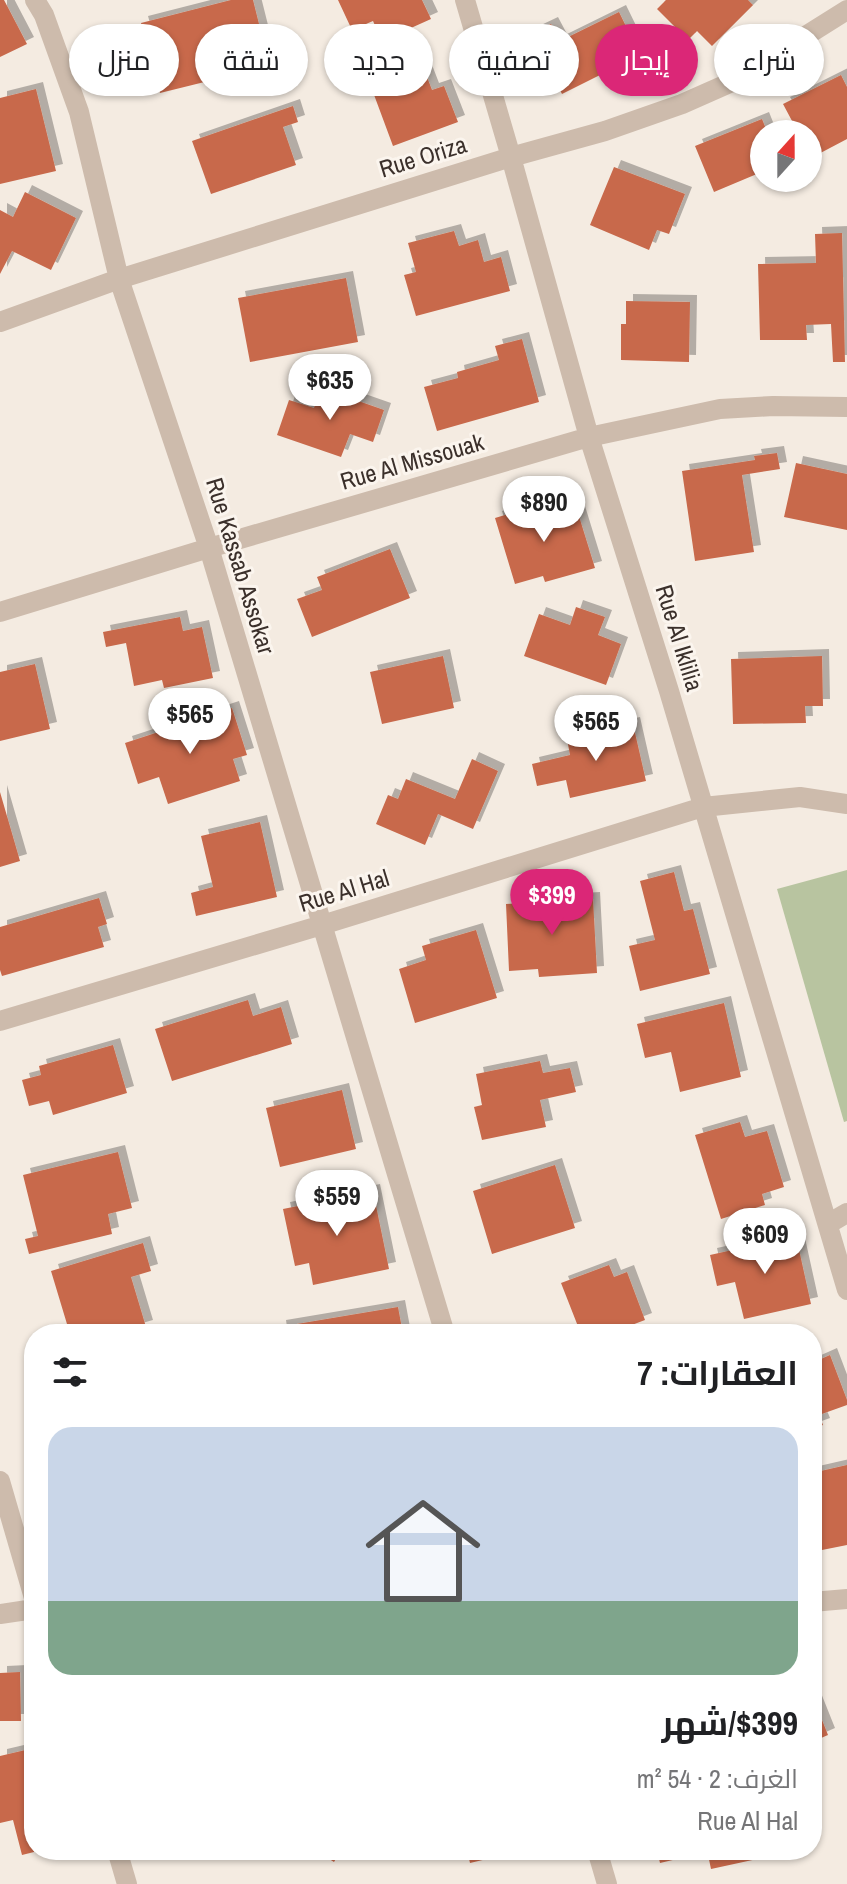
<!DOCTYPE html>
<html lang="ar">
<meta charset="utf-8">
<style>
body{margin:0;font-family:"Archivo Narrow",Cairo,sans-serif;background:#f6f6f6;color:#202124;direction:rtl;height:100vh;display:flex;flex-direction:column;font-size:30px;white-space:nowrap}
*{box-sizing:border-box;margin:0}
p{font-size:26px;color:#757577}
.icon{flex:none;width:44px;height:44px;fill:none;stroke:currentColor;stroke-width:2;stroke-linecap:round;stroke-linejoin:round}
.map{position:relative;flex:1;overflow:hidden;direction:ltr}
.details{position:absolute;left:24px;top:1324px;width:798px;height:536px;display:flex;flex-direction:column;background:#fff;border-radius:32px;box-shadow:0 2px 6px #0004;direction:rtl}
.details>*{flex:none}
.hud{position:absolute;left:24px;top:24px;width:800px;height:72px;direction:rtl;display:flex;gap:16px}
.needle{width:52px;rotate:21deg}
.fabs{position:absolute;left:750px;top:120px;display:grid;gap:16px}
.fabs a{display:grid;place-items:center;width:72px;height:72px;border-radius:50%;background:#fff;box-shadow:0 2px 6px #0004;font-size:40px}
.price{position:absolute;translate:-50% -68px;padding:0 18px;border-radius:28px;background:#fff;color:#222;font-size:26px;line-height:52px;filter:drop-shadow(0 2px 4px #0008)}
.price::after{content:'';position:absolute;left:50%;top:48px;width:24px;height:18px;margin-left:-12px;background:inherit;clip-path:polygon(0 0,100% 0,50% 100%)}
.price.on{background:#db2777;color:#fff}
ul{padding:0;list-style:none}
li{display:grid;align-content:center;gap:16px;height:424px;padding:0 24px}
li+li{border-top:2px solid #e0e0e0}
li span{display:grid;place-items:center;height:248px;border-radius:24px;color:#555}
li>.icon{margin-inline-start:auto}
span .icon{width:144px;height:144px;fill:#fffc;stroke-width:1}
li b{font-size:34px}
h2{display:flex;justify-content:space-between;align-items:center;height:96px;padding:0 24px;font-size:34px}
.chip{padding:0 28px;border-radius:36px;background:#fff;box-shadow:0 2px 6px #0004;font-size:28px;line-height:72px}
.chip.on{background:#db2777;color:#fff}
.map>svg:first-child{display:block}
</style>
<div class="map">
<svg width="847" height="1884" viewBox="0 0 847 1884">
<defs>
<filter id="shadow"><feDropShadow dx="7" dy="-7" stdDeviation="0" flood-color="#0004"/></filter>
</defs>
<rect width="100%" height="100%" fill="#f4ebe1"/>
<!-- green -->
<path fill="#b8c4a0" d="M 847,870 L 847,1121 L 844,1122 L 777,889 Z"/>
<!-- building -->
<path fill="#c8694b" filter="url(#shadow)" d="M 0,0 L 4,0 L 27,44 L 0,57 Z
M 231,0 L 253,0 L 265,48 L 282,43 L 292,81 L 262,89 L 257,69 L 160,93 L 141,23 Z
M 338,0 L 422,0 L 431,19 L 382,41 L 373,21 L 352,30 Z
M 666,0 L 748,0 L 753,5 L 712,46 L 697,31 L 688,40 L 657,9 Z
M 619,12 L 640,55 L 562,94 L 532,33 L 551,24 L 560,41 Z
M 422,64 L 432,90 L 444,86 L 458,122 L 393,146 L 370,84 Z
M 841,75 L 847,87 L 847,139 L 811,158 L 808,152 L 808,134 L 799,134 L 783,104 Z
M 36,89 L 56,171 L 0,184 L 0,98 Z
M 293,106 L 298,122 L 283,127 L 296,165 L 211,194 L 192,141 Z
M 762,119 L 768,134 L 764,134 L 764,171 L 714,192 L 695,146 Z
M 614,167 L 685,194 L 669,234 L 657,230 L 649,250 L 590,225 Z
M 25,192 L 76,218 L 51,270 L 12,251 L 0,274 L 0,210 L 13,217 Z
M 454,231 L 459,246 L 478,240 L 484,262 L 501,257 L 510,291 L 416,316 L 404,275 L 416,272 L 408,243 Z
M 842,233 L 845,362 L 833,362 L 831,324 L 806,325 L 807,340 L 760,340 L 758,264 L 816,263 L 815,234 Z
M 346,278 L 358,342 L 250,362 L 238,298 Z
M 626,301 L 690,302 L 689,362 L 621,360 L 621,324 L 626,324 Z
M 522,339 L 539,402 L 437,431 L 424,387 L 458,378 L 457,372 L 499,360 L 495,346 Z
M 321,388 L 384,410 L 373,442 L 350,434 L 341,457 L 277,435 L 289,400 L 314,408 Z
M 777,453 L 780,469 L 742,475 L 754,552 L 695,561 L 682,471 L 755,460 L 754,456 Z
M 796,463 L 847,474 L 847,530 L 784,517 Z
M 556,500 L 561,518 L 578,513 L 595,568 L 545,582 L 543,576 L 515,584 L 495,518 Z
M 390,549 L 410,598 L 312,637 L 297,599 L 322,590 L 317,577 Z
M 576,607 L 605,617 L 598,635 L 621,644 L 606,685 L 524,656 L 539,614 L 570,625 Z
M 180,617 L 183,631 L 202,627 L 213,678 L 164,688 L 162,680 L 134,686 L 126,643 L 106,647 L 103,632 Z
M 443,656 L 454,708 L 382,724 L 370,672 Z
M 822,656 L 823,706 L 805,706 L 806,723 L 733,724 L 731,659 Z
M 35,664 L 50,729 L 0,741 L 0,672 Z
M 232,708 L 247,755 L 233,759 L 240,781 L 168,804 L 159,777 L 138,784 L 125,743 Z
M 633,724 L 646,781 L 570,798 L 566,780 L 537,786 L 532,764 L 570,755 L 567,739 Z
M 472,759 L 498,771 L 473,829 L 438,814 L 425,845 L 376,824 L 388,795 L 398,799 L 406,779 L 455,799 Z
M 0,792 L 20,861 L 0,867 Z
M 260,822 L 277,897 L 196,916 L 191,893 L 213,887 L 201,836 Z
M 674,872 L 684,911 L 693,909 L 710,974 L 640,991 L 629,946 L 655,940 L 640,881 Z
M 99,898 L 107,924 L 98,927 L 104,947 L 2,976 L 0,970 L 0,927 Z
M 593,899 L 597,973 L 539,977 L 538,969 L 509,971 L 506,904 Z
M 476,930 L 497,998 L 415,1023 L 399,969 L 426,960 L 422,946 Z
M 248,1000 L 253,1016 L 281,1007 L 292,1044 L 172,1081 L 155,1029 Z
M 724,1003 L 741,1077 L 680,1092 L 671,1052 L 645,1058 L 637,1024 Z
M 113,1045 L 127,1093 L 53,1115 L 49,1101 L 29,1106 L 22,1080 L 41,1075 L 39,1066 Z
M 540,1061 L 543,1073 L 570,1068 L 576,1092 L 540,1100 L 546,1127 L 482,1140 L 474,1107 L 482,1105 L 476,1074 Z
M 342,1090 L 356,1149 L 280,1167 L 266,1108 Z
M 740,1122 L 745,1137 L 767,1131 L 784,1187 L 762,1194 L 765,1205 L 721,1219 L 695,1135 Z
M 118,1152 L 132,1208 L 108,1214 L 112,1234 L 29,1254 L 25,1239 L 38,1236 L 23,1175 Z
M 555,1165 L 575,1228 L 492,1254 L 473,1191 Z
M 373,1191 L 389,1269 L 313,1285 L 309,1263 L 295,1266 L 283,1209 Z
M 796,1236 L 811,1304 L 744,1319 L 735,1282 L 717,1286 L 710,1255 Z
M 143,1243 L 151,1271 L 131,1277 L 146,1327 L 121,1334 L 70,1334 L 51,1271 Z
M 609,1265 L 614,1277 L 627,1272 L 645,1320 L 608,1334 L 581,1334 L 561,1283 Z
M 398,1307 L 403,1334 L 280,1334 L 279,1327 Z
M 830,1355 L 847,1400 L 847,1405 L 819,1415 L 823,1425 L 812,1429 L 812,1363 Z
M 847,1465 L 847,1545 L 812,1552 L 812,1473 Z
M 20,1672 L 21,1721 L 0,1721 L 0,1673 Z
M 812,1695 L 828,1735 L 812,1742 Z
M 34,1748 L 34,1852 L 22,1855 L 13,1820 L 0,1823 L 0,1756 Z
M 283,1850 L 305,1850 L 299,1860 Z
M 315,1850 L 341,1850 L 334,1862 Z
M 467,1850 L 520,1850 L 520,1851 L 470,1863 Z
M 657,1850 L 693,1850 L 693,1851 L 676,1855 L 677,1859 L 660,1863 Z
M 707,1850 L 764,1850 L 766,1857 L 711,1869 Z"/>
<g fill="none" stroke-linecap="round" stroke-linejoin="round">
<!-- street -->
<path stroke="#cdbbac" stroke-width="20" d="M 35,0 L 44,15 L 79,112 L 119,279 L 209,548 L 445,1334
M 465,0 L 511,157 L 589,437 L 669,691 L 847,1290
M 0,322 L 119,279 L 511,157 L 605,131 L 682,104 L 734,81 L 847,10
M 0,612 L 209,548 L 589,437 L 720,409 L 773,406 L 847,407
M 0,1021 L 322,925 L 703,807 L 800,797 L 847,804
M 828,1224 L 847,1213
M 0,1481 L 34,1598
M 812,1602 L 847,1599
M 0,1614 L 34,1609
M 117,1850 L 127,1884
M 597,1850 L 607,1884"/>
</g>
<g text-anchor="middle" stroke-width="6" stroke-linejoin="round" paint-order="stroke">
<!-- street labels -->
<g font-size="24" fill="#3b302b" stroke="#fbf5ee">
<text transform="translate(423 157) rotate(-17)" y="8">Rue Oriza</text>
<text transform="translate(412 462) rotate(-16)" y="8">Rue Al Missouak</text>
<text transform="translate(240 566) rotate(73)" y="8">Rue Kassab Assokar</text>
<text transform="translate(679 638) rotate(73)" y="8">Rue Al Iklilia</text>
<text transform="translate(344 891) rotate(-17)" y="8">Rue Al Hal</text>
</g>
</g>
</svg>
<div class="fabs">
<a><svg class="needle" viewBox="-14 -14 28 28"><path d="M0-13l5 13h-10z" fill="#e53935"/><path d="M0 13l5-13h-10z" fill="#757577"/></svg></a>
</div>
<b class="price" style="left:330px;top:422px">$635</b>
<b class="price" style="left:544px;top:544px">$890</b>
<b class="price" style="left:190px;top:756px">$565</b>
<b class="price" style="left:596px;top:763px">$565</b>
<b class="price on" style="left:552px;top:937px">$399</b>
<b class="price" style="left:337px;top:1238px">$559</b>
<b class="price" style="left:765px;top:1276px">$609</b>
<div class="hud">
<a class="chip">شراء</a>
<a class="chip on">إيجار</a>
<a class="chip">تصفية</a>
<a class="chip">جديد</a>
<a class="chip">شقة</a>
<a class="chip">منزل</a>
</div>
<section class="details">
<h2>العقارات: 7<svg class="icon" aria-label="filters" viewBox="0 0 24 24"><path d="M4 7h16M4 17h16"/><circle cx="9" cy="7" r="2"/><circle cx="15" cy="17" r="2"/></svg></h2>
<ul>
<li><span style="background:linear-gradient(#c9d6e8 70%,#7fa58c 0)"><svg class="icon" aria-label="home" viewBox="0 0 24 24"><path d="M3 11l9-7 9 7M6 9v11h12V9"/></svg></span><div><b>$399/شهر</b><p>الغرف: 2 · 54 m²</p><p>Rue Al Hal</p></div></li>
</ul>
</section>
</div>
